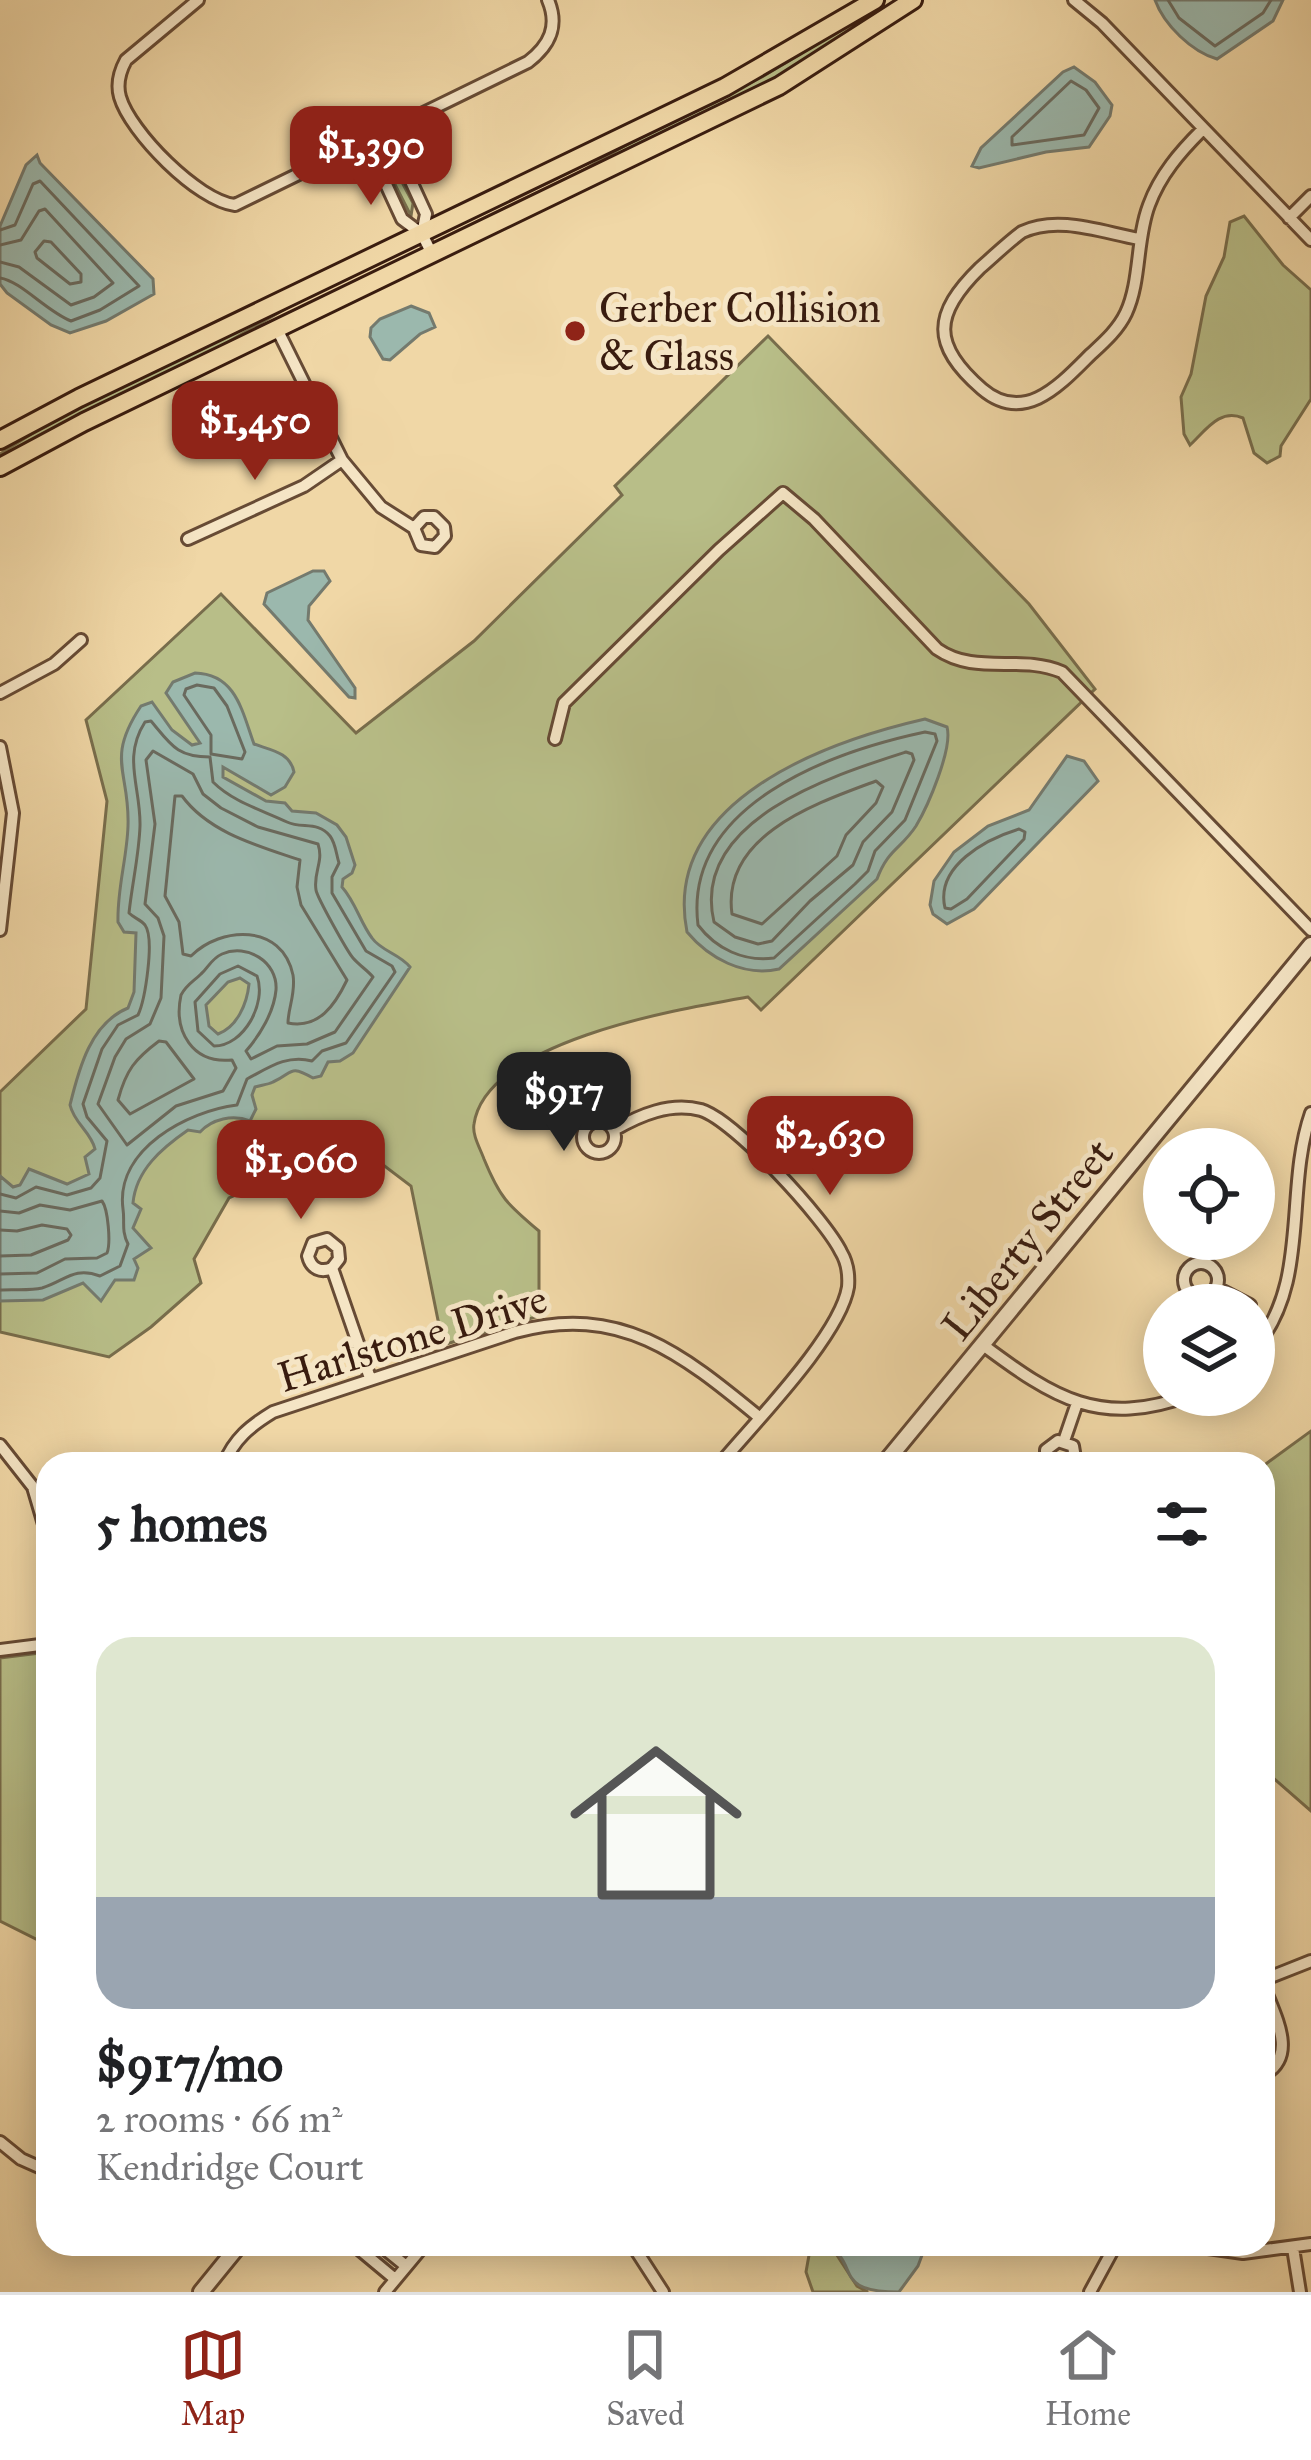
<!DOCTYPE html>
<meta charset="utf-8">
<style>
body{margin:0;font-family:"IM FELL Great Primer",serif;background:#f2f2f2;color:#202124;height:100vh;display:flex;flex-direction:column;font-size:45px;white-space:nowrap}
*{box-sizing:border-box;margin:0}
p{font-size:39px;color:#757577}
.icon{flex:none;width:66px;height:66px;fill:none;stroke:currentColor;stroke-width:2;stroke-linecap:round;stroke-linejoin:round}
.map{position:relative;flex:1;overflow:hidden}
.sheet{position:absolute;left:36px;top:1452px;width:1239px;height:804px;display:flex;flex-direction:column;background:#fff;border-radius:36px;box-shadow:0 6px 30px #0003}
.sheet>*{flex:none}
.tools{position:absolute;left:1143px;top:1128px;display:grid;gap:24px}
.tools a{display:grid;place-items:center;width:132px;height:132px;border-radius:50%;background:#fff;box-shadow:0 6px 30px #0003;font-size:60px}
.price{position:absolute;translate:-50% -102px;padding:0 27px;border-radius:24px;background:#8f2418;color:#fff;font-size:39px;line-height:78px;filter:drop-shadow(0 3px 6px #0008)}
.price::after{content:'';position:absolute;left:50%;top:72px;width:36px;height:27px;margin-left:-18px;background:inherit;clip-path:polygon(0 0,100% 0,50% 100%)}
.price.selected{background:#222;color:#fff}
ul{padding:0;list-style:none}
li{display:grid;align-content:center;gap:24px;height:636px;padding:0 60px}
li+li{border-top:3px solid #e0e0e0}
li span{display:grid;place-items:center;height:372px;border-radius:36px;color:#555}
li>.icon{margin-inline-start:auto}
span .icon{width:216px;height:216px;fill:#fffc;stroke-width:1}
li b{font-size:51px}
h2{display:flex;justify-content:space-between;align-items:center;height:144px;padding:0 60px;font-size:51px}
.tabs{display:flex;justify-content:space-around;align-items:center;height:168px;border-top:3px solid #e0e0e0;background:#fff;font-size:33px;color:#757577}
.tabs a{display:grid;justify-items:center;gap:6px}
.tabs .selected{color:#8f2418}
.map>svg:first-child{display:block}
</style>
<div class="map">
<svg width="1311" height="2292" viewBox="0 0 1311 2292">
<rect width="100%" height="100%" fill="#f0d7a6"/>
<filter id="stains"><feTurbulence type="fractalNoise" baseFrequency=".00167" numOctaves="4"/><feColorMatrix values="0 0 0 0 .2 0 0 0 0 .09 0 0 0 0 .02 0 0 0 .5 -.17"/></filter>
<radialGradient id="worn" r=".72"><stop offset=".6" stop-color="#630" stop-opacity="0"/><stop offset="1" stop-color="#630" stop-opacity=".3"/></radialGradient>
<!-- green -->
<path fill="#b8be88" stroke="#786d4c" stroke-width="3" d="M 879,6 L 880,8 L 812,58 L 761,86 L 565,181 L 641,136 L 762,77 Z
M 385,150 L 413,203 L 411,216 L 383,161 L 381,154 Z
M 1244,216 L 1283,265 L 1311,290 L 1311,399 L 1281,446 L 1280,456 L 1267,463 L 1254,453 L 1243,418 C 1220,408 1206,430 1190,445 L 1184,434 L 1181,397 L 1191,374 L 1206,296 L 1224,257 L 1230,222 Z
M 297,302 L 211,352 L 0,458 L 0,454 L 56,418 Z
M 768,336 L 1029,604 L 1095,689 L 761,1010 L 748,997 C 679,1009 486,1041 474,1124 C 472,1135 480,1148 484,1159 C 500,1198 507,1204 539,1231 L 539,1316 L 443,1345 L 411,1186 L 353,1142 L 229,1198 L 194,1259 L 201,1283 L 151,1327 L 109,1357 L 0,1332 L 0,1092 L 86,1009 L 107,801 L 86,720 L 221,594 L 356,733 L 474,641 L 622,495 L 615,486 Z
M 1311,1431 L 1311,1811 L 1263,1769 L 1263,1466 Z
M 48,1652 L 48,1945 L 0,1921 L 0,1658 Z
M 811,2244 L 831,2246 L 857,2286 L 868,2292 L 813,2292 L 806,2272 Z"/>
<!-- water -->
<path fill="#9bb8ad" stroke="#747a6e" stroke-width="3" fill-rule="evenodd" d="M 1155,0 L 1283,0 L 1273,21 L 1217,59 C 1192,52 1164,25 1155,0 Z
M 1074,67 L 1095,82 L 1112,105 L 1110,116 L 1089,147 L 1046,152 L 979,168 L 972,166 L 981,148 L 1063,72 Z
M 37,155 L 40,163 L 153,279 L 154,294 L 106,321 L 70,333 L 51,325 L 7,293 L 0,284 L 0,226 L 26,165 Z
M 411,306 L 429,313 L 435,327 L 420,334 L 390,360 L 383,359 L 370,337 L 371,328 L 380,319 Z
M 313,571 L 324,571 L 330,581 L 309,606 L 308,620 L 355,688 L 355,698 L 349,697 L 264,604 L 267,593 Z
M 195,673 C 236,674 242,711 254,744 C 270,750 290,752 294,772 L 285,787 L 271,795 L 223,767 L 223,777 L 266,801 L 285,803 L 292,811 L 316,813 L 337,825 L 346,837 L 355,865 L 352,873 L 343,879 L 342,887 C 356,903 360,922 372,938 C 381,951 400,954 410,967 L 353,1053 L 340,1061 L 328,1062 L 321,1076 L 313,1078 C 288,1064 294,1073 273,1082 C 267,1085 261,1085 255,1087 L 252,1095 L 256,1109 L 250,1121 C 233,1114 212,1119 200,1132 L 188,1130 C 162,1148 136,1170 133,1203 L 141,1209 L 133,1228 L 151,1248 L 134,1259 L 138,1268 L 134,1280 L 115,1280 L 101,1301 L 83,1283 L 43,1300 L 0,1301 L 0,1176 L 13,1187 L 20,1185 L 29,1169 L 67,1184 L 89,1174 L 85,1157 L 95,1149 C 91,1132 74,1123 70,1105 C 79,1068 91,1023 128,1008 L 134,992 L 136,933 L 124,932 L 118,922 C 117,889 127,858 128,826 C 130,771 105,760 141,706 L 152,702 L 172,730 L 192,745 L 200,743 L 166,693 L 173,682 ZM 240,978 L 249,984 C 247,1004 237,1027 218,1034 L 209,1026 L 206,1005 L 228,982 Z
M 925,719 L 947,727 C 953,748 928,806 916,826 C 901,849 888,849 877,879 L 779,969 C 743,977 709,958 687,932 C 661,801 825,742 925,719 Z
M 1067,756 L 1084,761 L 1098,781 L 974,909 L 947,924 L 933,914 L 930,905 L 934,881 L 954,852 L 988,826 L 1029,810 Z
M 824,2244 L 925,2244 L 925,2247 L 918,2266 L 899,2292 C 829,2292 863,2263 824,2244 Z"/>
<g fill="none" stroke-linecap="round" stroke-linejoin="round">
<!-- shore -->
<path stroke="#6a6a5e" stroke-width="3" d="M 1168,0 L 1179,18 L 1215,46 L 1263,13 L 1271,0
M 1071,81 L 1086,90 L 1099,108 L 1084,135 L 1012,145 L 1012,137 Z
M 0,230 L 15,225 L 33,184 L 40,181 L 139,286 L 100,310 L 71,321 C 47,312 21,281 0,278
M 44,241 L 51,242 L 81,274 L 81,282 L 70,284 L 37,258 L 35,252 Z
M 0,245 L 21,240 L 39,211 L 45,209 L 113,283 L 94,297 L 71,305 L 19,267 L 0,262
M 197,685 L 214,688 L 227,706 L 245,752 L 242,759 L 211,754 L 211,735 L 184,695 L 186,689 Z
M 925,732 L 935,734 L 937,741 L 905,820 L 875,851 L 868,871 L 855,884 L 774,958 C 744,962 716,949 698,925 C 683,805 831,752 925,732 Z
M 153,751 L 193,774 L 203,794 L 221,808 L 258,827 L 318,844 C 324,862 313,872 316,890 C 317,897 347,951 353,958 C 359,965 367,970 373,977 L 335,1032 L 307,1044 L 277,1046 L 251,1059 L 246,1051 C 260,1035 274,1012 276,990 C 278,962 247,943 222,954 C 211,959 209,967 201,974 C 193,982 187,984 181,995 C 173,1032 193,1064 232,1060 L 236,1068 L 223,1091 L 176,1106 L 127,1145 L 98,1104 L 115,1057 L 126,1039 L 150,1024 L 161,998 L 164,936 L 158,918 L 145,904 L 155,824 L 146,760 Z
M 906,752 L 912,754 L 914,760 L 892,812 L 863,842 L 853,865 L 810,901 L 772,941 L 758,944 L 735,937 L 714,922 C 690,820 834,775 906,752 Z
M 876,781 L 883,787 L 876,803 L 846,835 L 837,856 L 762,924 L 732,914 C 721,835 817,803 876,781 Z
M 175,796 L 182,796 C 209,833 259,846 300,860 L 297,887 L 301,905 L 347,980 C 335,1005 319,1029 288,1023 C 288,1008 296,993 293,975 C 282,923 221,926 191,956 L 183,954 L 179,922 L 165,896 Z
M 1019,829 L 1025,832 L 1024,839 L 967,899 L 951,909 L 945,908 C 935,866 986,839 1019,829 Z
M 238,966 L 257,976 C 267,1003 244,1046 214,1046 L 198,1031 L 195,1002 L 220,974 Z
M 159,1041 L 166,1042 L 194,1079 L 130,1114 L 118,1100 C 126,1070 135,1059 159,1041 Z
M 0,1194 L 16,1198 L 36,1187 L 67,1195 L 91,1188 L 100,1178 L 107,1141 L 87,1117 L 83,1104 L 102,1049 L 118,1025 L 138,1015 C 145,1000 155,939 145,925 C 141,920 134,918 129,913 C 132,884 139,855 140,826 C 141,787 122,758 145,722 L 151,721 C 171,745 177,757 210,757 L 213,782 C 233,802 262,810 287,822 C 302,829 318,821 330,836 C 336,844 336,854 339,863 L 332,877 L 332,893 L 366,951 L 392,966 L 395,972 L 346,1043 L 322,1051 L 312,1061 C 287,1054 268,1068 247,1079 L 237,1105 C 188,1111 115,1149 123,1209 C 125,1222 121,1230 128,1244 L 120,1266 L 100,1276 C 74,1266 65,1281 42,1288 C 30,1291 13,1289 0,1290
M 0,1211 L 19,1213 L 40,1205 L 70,1210 L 102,1201 C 108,1209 111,1243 107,1253 L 97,1258 L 65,1259 L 37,1273 L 0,1274
M 0,1230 L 17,1231 L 42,1225 L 67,1229 L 71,1235 L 68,1240 L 31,1255 L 0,1256"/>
<defs>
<path id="minor" d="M 198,0 L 126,60 C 120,71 116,83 120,97 C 130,132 198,201 235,205 L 528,62 C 550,45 559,26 548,0
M 1074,0 L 1102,23 L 1311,240
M 388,131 L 426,214 L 422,234
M 366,141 L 402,219 L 422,234 L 432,254
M 1289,218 L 1311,196
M 1139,239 C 1101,232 1058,215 1022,232 C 1007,243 994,256 980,268 C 933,314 931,345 982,389 C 1024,425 1060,385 1090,355 C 1103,343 1118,330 1126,313 C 1141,281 1136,239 1149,205 C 1160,175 1180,152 1202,130
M 277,329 L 342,460 L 381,507 L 414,528 L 421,545 L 435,547 L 445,536 L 444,527 L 434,517 L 424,517 L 414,528
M 188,539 L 304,486 L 342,460
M 0,693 L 54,664 L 81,640
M 555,739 L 564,703 L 719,550 L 783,493 L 814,519 L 937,649 C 976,676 1020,654 1062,672 L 1311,930
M 0,747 L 13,813 L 0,930
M583 1137a16 16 0 1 1 32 0a16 16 0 1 1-32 0Z
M 614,1130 C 640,1115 670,1102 701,1110 C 734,1120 825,1219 841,1252 C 847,1262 849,1275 848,1287 C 840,1336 754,1423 720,1464
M1184 1280a17 17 0 1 1 34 0a17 17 0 1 1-34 0Z
M 332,1268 C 321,1273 311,1269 308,1256 L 313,1243 L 327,1239 L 338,1248 L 339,1259 L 332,1268 L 370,1378
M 1217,1288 L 1250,1305
M 983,1345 C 1054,1398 1100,1428 1190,1395
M 1254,1349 C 1311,1282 1284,1191 1311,1113
M 1064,1441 L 1077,1403
M 0,1445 L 33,1487 L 48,1538
M 224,1464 C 234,1439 250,1426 273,1412 L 515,1332 C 620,1303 682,1354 759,1417
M 1046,1464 L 1046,1450 L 1058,1441 L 1073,1446 L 1076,1464
M 0,1650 L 48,1644
M 1263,1980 L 1311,1961
M 1263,1984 C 1273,2013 1300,2056 1263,2075
M 0,2142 L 21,2159 L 48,2171
M 353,2244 L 395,2279
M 379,2244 L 406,2266
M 632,2244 L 663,2292
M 1180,2244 L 1243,2253 L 1311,2244
M 1293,2248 L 1300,2292
M 385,2292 L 425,2244
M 1090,2292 L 1116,2244"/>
<path id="tertiary" d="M 884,1464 L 1311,945
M 201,2292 L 240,2244"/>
<path id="primary" d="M 0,440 L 79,398 L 725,87 L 875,0
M 0,467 L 84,422 L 779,86 L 913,0"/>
</defs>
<!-- minor casing -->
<use href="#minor" stroke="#674b35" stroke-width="16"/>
<!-- tertiary casing -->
<use href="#tertiary" stroke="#674b35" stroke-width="20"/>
<!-- primary casing -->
<use href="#primary" stroke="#391c0f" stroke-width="22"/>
<!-- minor -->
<use href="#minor" stroke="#f5e5c5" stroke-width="10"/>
<!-- tertiary -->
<use href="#tertiary" stroke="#f5e5c5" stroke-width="14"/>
<!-- primary -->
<use href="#primary" stroke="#f0d7a6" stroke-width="16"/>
</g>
<!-- markers -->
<circle fill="#8f2418" stroke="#f5e5c5" stroke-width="4.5" cx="575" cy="331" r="12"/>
<g text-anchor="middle" stroke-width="10" stroke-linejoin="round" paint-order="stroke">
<!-- poi labels -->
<g font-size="42" fill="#391c0f" stroke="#f5e5c5" text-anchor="start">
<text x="599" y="322">Gerber Collision<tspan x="599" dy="48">&amp; Glass</tspan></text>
</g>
<!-- street labels -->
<g font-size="42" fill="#391c0f" stroke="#f5e5c5">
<text transform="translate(1027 1239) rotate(-51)" y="15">Liberty Street</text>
<text transform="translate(412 1337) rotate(-17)" y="15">Harlstone Drive</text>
</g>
</g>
<rect width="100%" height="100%" filter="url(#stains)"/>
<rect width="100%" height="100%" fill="url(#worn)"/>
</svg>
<div class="tools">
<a><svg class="icon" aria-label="locate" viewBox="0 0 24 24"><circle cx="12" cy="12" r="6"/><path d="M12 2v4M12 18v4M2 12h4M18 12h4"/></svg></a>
<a><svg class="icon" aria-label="layers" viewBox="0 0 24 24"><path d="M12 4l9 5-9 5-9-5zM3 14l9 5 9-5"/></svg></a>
</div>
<b class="price" style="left:371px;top:208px">$1,390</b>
<b class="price" style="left:255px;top:483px">$1,450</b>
<b class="price selected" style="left:564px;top:1154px">$917</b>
<b class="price" style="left:830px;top:1198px">$2,630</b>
<b class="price" style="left:301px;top:1222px">$1,060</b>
<section class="sheet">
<h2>5 homes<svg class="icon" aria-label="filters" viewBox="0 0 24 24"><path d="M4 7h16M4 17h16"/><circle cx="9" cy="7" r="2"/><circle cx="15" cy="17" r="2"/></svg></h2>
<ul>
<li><span style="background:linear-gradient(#dfe7d0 70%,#9aa5b1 0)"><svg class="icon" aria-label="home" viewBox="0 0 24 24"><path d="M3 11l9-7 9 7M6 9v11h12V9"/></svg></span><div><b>$917/mo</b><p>2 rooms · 66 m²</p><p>Kendridge Court</p></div></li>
</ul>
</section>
</div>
<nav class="tabs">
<a class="selected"><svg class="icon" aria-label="map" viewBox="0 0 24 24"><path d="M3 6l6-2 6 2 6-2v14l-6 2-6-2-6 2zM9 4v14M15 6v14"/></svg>Map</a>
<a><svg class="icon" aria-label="saved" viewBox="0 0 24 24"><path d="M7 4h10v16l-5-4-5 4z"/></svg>Saved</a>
<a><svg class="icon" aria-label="home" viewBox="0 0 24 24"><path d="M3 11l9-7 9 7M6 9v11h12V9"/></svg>Home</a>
</nav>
